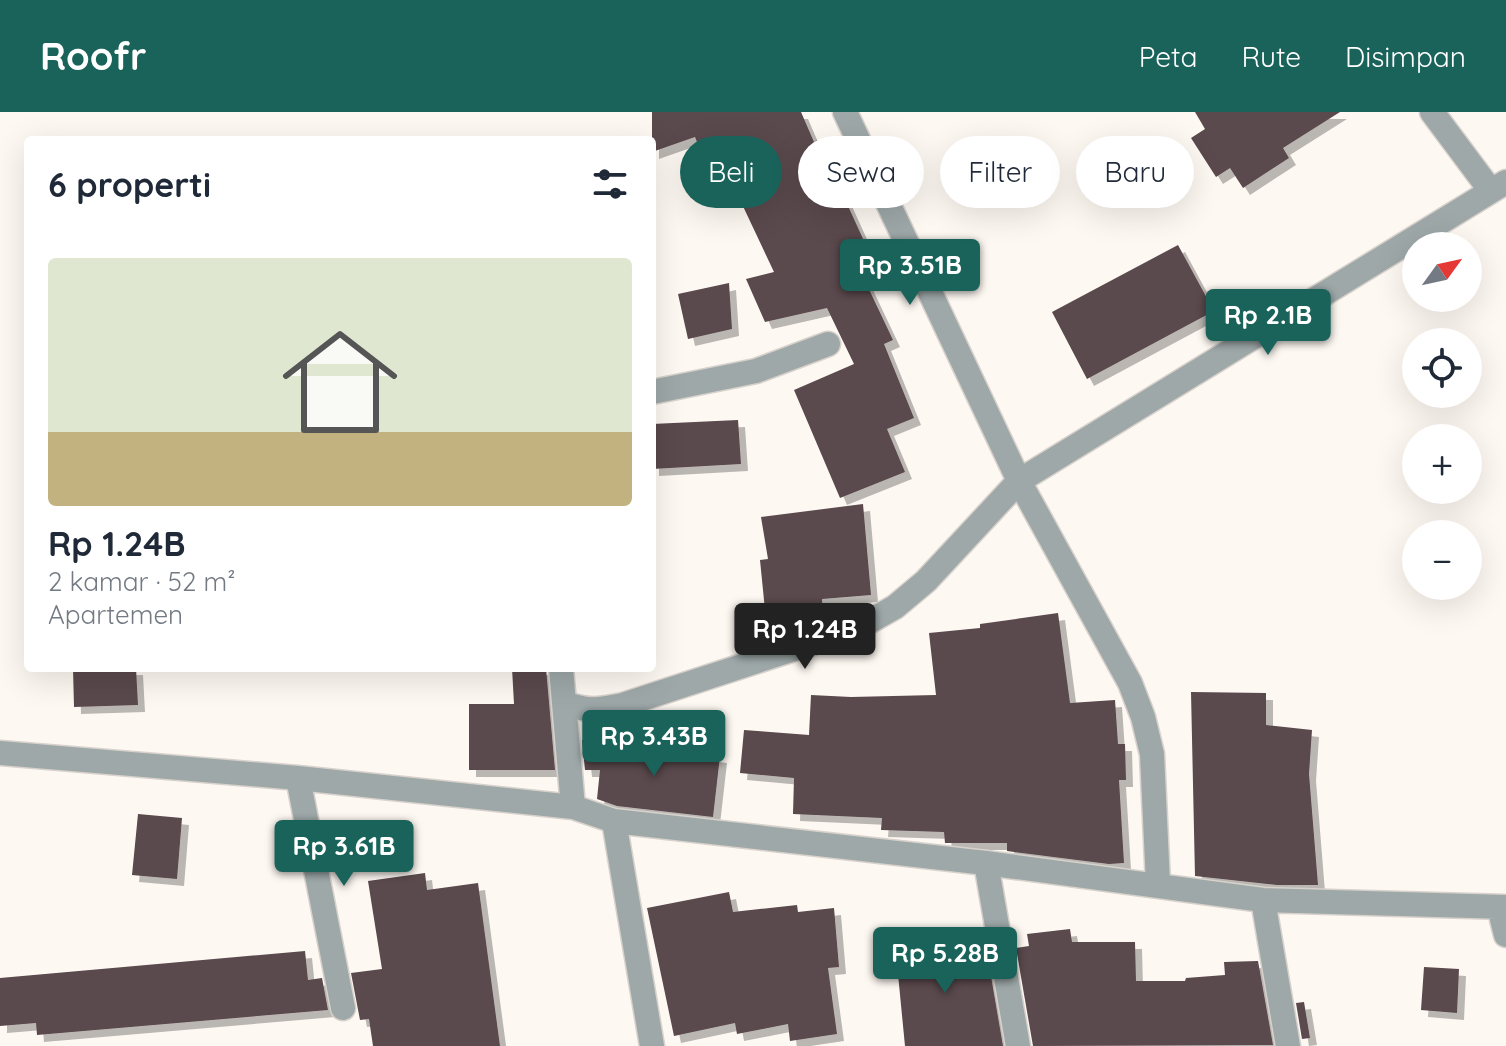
<!DOCTYPE html>
<html lang="id">
<meta charset="utf-8">
<style>
body{margin:0;font-family:Quicksand,sans-serif;background:#f2f2f3;color:#1f2937;height:100vh;display:flex;flex-direction:column;font-size:30px;white-space:nowrap}
*{box-sizing:border-box;margin:0}
p{font-size:26px;color:#747a83}
.icon{flex:none;width:44px;height:44px;fill:none;stroke:currentColor;stroke-width:2;stroke-linecap:round;stroke-linejoin:round}
.map{position:relative;flex:1;overflow:hidden}
.sheet{position:absolute;left:24px;top:24px;width:632px;height:536px;display:flex;flex-direction:column;background:#fff;border-radius:8px;box-shadow:0 8px 32px #0002}
.sheet>*{flex:none}
.banner{position:absolute;left:680px;top:24px;width:706px;height:72px;display:flex;gap:16px}
.needle{width:52px;rotate:57deg}
.buttons{position:absolute;left:1402px;top:120px;display:grid;gap:16px}
.buttons a{display:grid;place-items:center;width:80px;height:80px;border-radius:50%;background:#fff;box-shadow:0 8px 32px #0002;font-size:40px}
.price{position:absolute;translate:-50% -68px;padding:0 18px;border-radius:8px;background:#19635a;color:#fff;font-size:26px;line-height:52px;filter:drop-shadow(0 2px 4px #0008)}
.price::after{content:'';position:absolute;left:50%;top:48px;width:24px;height:18px;margin-left:-12px;background:inherit;clip-path:polygon(0 0,100% 0,50% 100%)}
.price.on{background:#222;color:#fff}
ul{padding:0;list-style:none}
li{display:grid;align-content:center;gap:16px;height:424px;padding:0 24px}
li+li{border-top:2px solid #e0e1e3}
li span{display:grid;place-items:center;height:248px;border-radius:8px;color:#555}
li>.icon{margin-inline-start:auto}
span .icon{width:144px;height:144px;fill:#fffc;stroke-width:1}
li b{font-size:34px}
h2{display:flex;justify-content:space-between;align-items:center;height:96px;padding:0 24px;font-size:34px}
.tag{padding:0 28px;border-radius:36px;background:#fff;box-shadow:0 8px 32px #0002;font-size:28px;line-height:72px}
.tag.on{background:#19635a;color:#fff}
header{display:flex;align-items:center;gap:48px;box-sizing:border-box;height:112px;padding:0 40px;background:#19635a;color:#fff}
header strong{font-size:38px}
nav{display:flex;gap:44px;margin-inline-start:auto;font-size:28px}
.map>svg:first-child{display:block}
</style>
<header>
<strong>Roofr</strong>
<nav><a>Peta</a><a>Rute</a><a>Disimpan</a></nav>
</header>
<div class="map">
<svg width="1506" height="934" viewBox="0 0 1506 934">
<defs>
<filter id="shadow"><feDropShadow dx="7" dy="7" stdDeviation="0" flood-color="#0004"/></filter>
</defs>
<rect width="100%" height="100%" fill="#fef8f2"/>
<!-- building -->
<path fill="#5a484d" filter="url(#shadow)" d="M 652,0 L 801,0 L 814,30 L 817,28 L 838,72 L 880,164 L 866,171 L 893,228 L 884,232 L 914,306 L 887,317 L 905,360 L 840,386 L 794,278 L 854,252 L 827,196 L 765,210 L 746,167 L 774,160 L 724,54 L 709,61 L 695,25 L 652,40 Z
M 1195,0 L 1340,0 L 1283,36 L 1289,46 L 1243,76 L 1230,56 L 1216,65 L 1191,26 L 1205,17 Z
M 1178,133 L 1214,199 L 1087,267 L 1052,200 Z
M 729,171 L 732,217 L 688,227 L 678,182 Z
M 738,308 L 741,352 L 652,357 L 652,312 Z
M 863,392 L 871,483 L 822,487 L 823,503 L 766,508 L 760,448 L 768,447 L 761,405 Z
M 1058,501 L 1070,591 L 1115,588 L 1118,632 L 1125,632 L 1126,668 L 1119,668 L 1124,751 L 1109,752 L 1007,739 L 1007,731 L 945,731 L 944,720 L 881,718 L 882,706 L 793,702 L 794,666 L 740,661 L 744,618 L 809,623 L 811,583 L 851,585 L 936,583 L 929,521 L 980,516 L 980,512 Z
M 73,556 L 136,556 L 138,593 L 74,595 Z
M 512,556 L 546,556 L 555,658 L 469,658 L 469,592 L 514,592 Z
M 1191,580 L 1266,581 L 1266,613 L 1312,618 L 1309,662 L 1318,773 L 1277,773 L 1195,764 Z
M 582,628 L 720,644 L 713,705 L 617,694 L 597,687 L 600,658 L 585,658 Z
M 138,702 L 182,706 L 177,767 L 132,763 Z
M 425,761 L 427,778 L 478,771 L 500,934 L 373,934 L 369,907 L 360,908 L 351,861 L 382,857 L 368,769 Z
M 729,780 L 733,800 L 797,793 L 798,800 L 834,796 L 839,855 L 828,856 L 837,922 L 790,929 L 788,912 L 737,922 L 735,911 L 674,924 L 647,796 Z
M 938,817 L 941,849 L 987,841 L 1003,934 L 905,934 L 894,821 Z
M 1070,817 L 1072,830 L 1135,830 L 1136,869 L 1185,869 L 1186,866 L 1225,863 L 1224,850 L 1258,849 L 1273,933 L 1033,934 L 1016,836 L 1029,834 L 1027,822 Z
M 305,839 L 308,868 L 322,866 L 328,898 L 37,923 L 36,911 L 0,914 L 0,866 Z
M 1424,855 L 1459,857 L 1457,901 L 1421,898 Z
M 1304,890 L 1310,926 L 1302,927 L 1296,891 Z"/>
<g fill="none" stroke-linecap="round" stroke-linejoin="round">
<defs>
<path id="minor" d="M 845,0 L 1019,369 L 1130,571 L 1143,605 L 1152,642 L 1158,772
M 1432,0 L 1491,79
M 652,280 L 756,259 L 828,232
M 561,556 L 564,591
M 0,641 L 298,666 L 573,695 L 614,709 L 986,751 L 1263,788 L 1506,795
M 298,666 L 343,896
M 573,695 L 564,591 C 588,600 598,598 623,593 L 858,516 L 895,495 L 926,469 L 1019,369 L 1506,70
M 614,709 L 652,934
M 986,751 L 1018,934
M 1263,788 L 1288,934
M 1499,795 L 1506,823"/>
</defs>
<!-- minor casing -->
<use href="#minor" stroke="#d8d2cc" stroke-width="27"/>
<!-- minor -->
<use href="#minor" stroke="#9ea8a8" stroke-width="24"/>
</g>
</svg>
<div class="buttons">
<a><svg class="needle" viewBox="-14 -14 28 28"><path d="M0-13l5 13h-10z" fill="#e53935"/><path d="M0 13l5-13h-10z" fill="#747a83"/></svg></a>
<a><svg class="icon" aria-label="locate" viewBox="0 0 24 24"><circle cx="12" cy="12" r="6"/><path d="M12 2v4M12 18v4M2 12h4M18 12h4"/></svg></a>
<a>+</a>
<a>−</a>
</div>
<b class="price" style="left:910px;top:195px">Rp 3.51B</b>
<b class="price" style="left:1268px;top:245px">Rp 2.1B</b>
<b class="price on" style="left:805px;top:559px">Rp 1.24B</b>
<b class="price" style="left:654px;top:666px">Rp 3.43B</b>
<b class="price" style="left:344px;top:776px">Rp 3.61B</b>
<b class="price" style="left:945px;top:883px">Rp 5.28B</b>
<div class="banner">
<a class="tag on">Beli</a>
<a class="tag">Sewa</a>
<a class="tag">Filter</a>
<a class="tag">Baru</a>
</div>
<section class="sheet">
<h2>6 properti<svg class="icon" aria-label="filters" viewBox="0 0 24 24"><path d="M4 7h16M4 17h16"/><circle cx="9" cy="7" r="2"/><circle cx="15" cy="17" r="2"/></svg></h2>
<ul>
<li><span style="background:linear-gradient(#dfe7d0 70%,#c2b280 0)"><svg class="icon" aria-label="home" viewBox="0 0 24 24"><path d="M3 11l9-7 9 7M6 9v11h12V9"/></svg></span><div><b>Rp 1.24B</b><p>2 kamar · 52 m²</p><p>Apartemen</p></div></li>
</ul>
</section>
</div>
